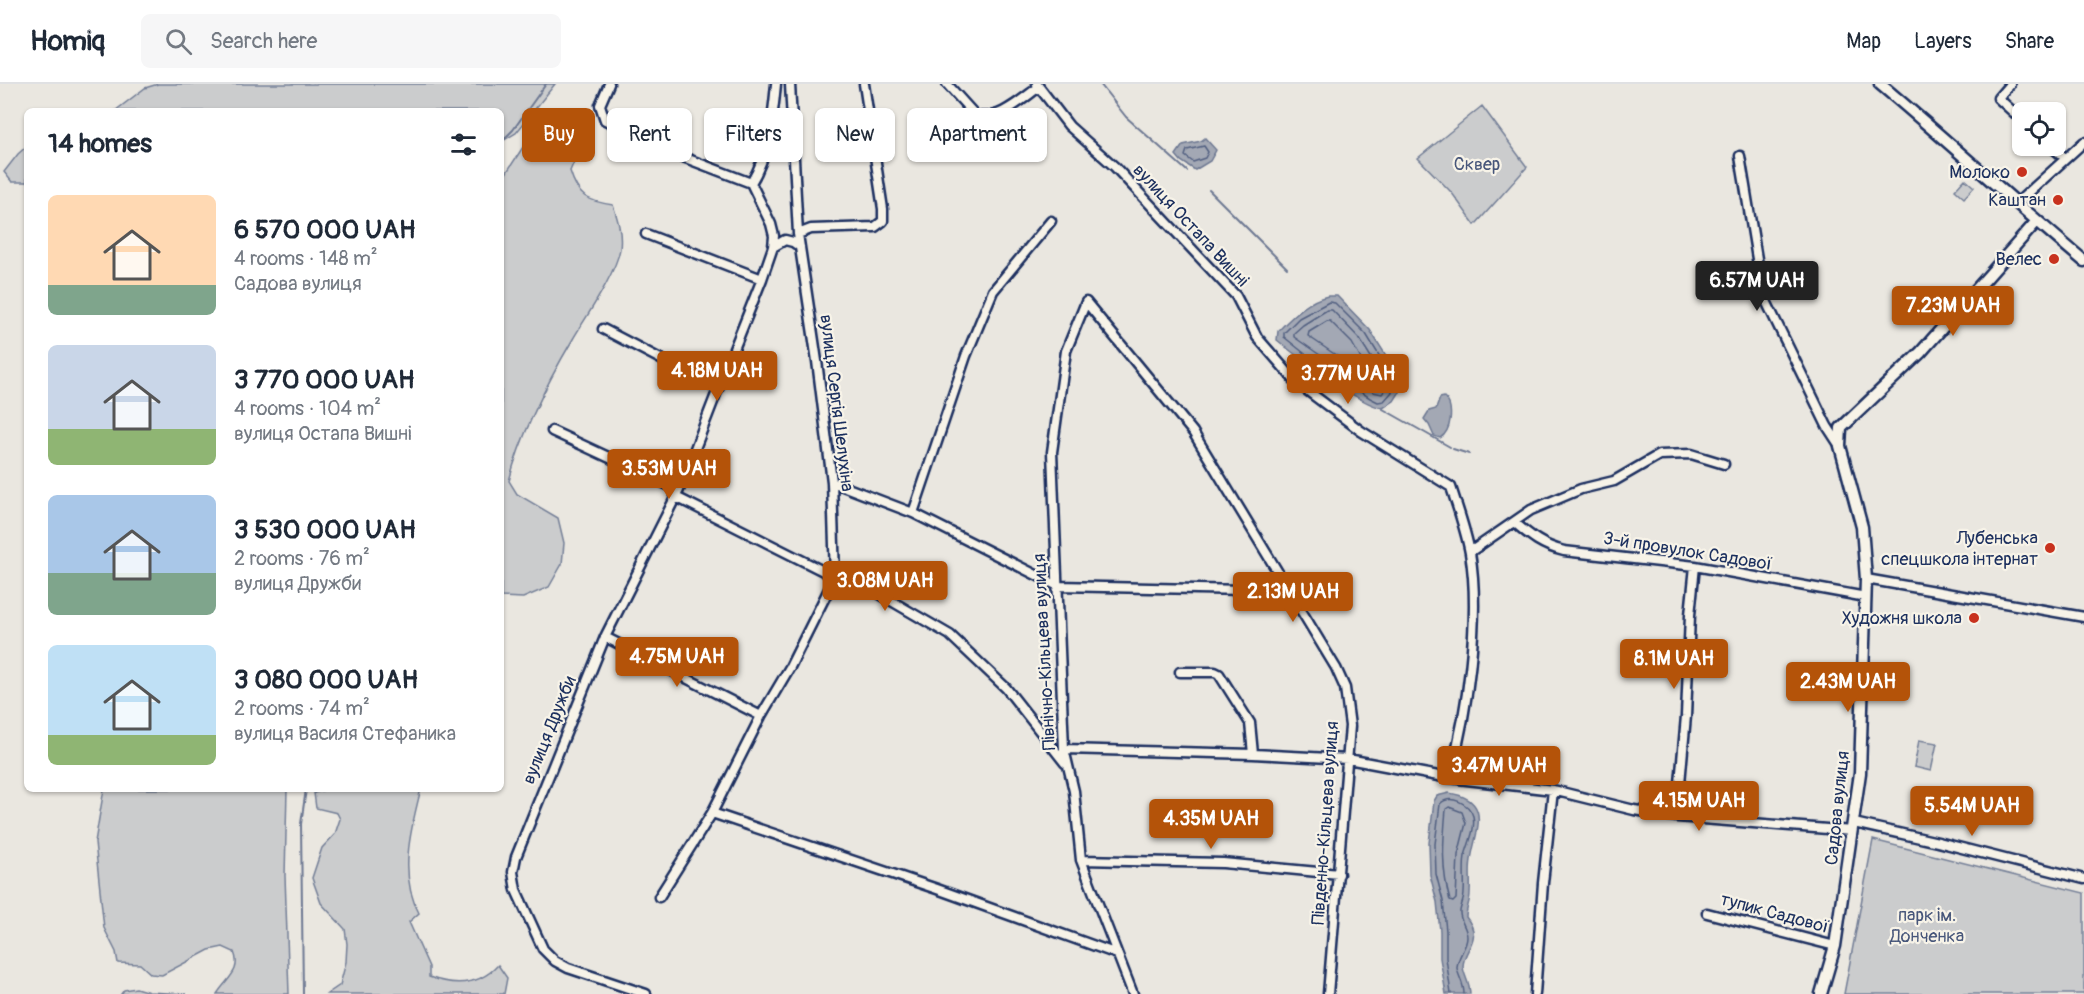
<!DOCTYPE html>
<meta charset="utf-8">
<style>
body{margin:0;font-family:Pangolin,sans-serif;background:#f6f6f7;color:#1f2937;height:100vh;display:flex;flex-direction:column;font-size:22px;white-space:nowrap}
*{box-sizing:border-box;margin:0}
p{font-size:20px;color:#747a83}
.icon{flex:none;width:33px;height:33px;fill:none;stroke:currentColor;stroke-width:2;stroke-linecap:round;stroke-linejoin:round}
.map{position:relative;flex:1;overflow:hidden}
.side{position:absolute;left:24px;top:24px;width:480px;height:684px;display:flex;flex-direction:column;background:#fff;border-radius:9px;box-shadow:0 2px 4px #0004}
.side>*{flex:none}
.banner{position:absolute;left:522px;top:24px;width:570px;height:54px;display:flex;gap:12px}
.tools{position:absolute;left:2012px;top:18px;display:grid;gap:12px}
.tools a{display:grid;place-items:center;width:54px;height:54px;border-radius:9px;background:#fff;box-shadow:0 2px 4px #0004;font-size:30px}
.price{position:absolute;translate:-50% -51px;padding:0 14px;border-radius:6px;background:#b45309;color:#fff;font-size:20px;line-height:39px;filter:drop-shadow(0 2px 3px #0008)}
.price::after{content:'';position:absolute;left:50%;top:36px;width:18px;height:14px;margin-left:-9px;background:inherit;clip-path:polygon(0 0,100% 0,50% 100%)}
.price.active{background:#222;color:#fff}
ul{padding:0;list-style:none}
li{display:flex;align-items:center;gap:18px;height:150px;padding:0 24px}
li span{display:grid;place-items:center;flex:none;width:168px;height:120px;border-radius:9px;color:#555}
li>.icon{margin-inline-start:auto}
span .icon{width:72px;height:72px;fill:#fffc;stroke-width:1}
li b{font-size:26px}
h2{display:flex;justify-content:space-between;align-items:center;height:72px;padding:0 24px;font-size:26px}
.chip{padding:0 21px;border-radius:9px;background:#fff;box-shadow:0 2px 4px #0004;font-size:21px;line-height:54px}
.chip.active{background:#b45309;color:#fff}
header{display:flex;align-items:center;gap:36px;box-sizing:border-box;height:84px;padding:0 30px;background:#fff;border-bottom:2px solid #e0e1e3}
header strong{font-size:28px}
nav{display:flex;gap:33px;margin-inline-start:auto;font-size:21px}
.search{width:420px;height:54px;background:#f6f6f7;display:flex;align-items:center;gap:15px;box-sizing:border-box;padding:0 21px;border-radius:9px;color:#747a83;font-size:22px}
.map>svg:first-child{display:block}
</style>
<header>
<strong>Homiq</strong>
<div class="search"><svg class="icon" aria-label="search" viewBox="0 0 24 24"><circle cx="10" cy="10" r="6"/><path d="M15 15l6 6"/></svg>Search here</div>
<nav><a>Map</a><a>Layers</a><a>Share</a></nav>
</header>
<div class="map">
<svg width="2084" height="910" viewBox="0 0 2084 910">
<rect width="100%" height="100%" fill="#eae7e0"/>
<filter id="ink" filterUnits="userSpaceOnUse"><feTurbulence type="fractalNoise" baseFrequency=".0167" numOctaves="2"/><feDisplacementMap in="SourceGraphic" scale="12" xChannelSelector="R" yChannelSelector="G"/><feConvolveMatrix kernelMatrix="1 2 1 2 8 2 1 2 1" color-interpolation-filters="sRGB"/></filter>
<g filter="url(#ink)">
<!-- green -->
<path fill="#cbcccd" stroke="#737e96" stroke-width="1.5" d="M 158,0 L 555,0 L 516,49 L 501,58 L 501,27 L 115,27 L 145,4 Z
M 1482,22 L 1527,83 L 1475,141 L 1452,109 L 1418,74 Z
M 580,28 L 591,38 L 570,87 C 578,113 587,117 613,121 C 618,136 622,149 620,165 C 616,189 586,233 573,255 C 547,299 522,347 509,397 L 517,410 L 558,434 L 564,459 L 562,480 L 549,503 L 523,514 L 501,513 L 501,97 L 536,43 L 561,29 Z
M 27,62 L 27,98 L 12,98 L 4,88 L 18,70 Z
M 1965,95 L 1974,103 L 1964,114 L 1955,106 Z
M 1919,656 L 1937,659 L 1931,687 L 1914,683 Z
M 104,705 L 287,705 L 285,792 L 289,910 L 217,910 C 227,894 242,887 234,868 L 223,863 L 209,866 L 162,891 L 151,890 L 140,880 L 118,879 L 116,868 L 104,844 L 95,758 Z
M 328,705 L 421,705 C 411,744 398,791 419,829 L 409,838 L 429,883 L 429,893 C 454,902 479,902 498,881 L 507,894 L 504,910 L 327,910 L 340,901 L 346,878 L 347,860 L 345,845 L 321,819 L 312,794 L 322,764 L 335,750 L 340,735 L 337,729 L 316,724 L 314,709 Z
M 1873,756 L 2084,809 L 2084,910 L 1844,910 Z
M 136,904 L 149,908 L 187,910 L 121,910 L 124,906 Z"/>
<!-- water -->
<path fill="#a3a8b4" stroke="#6d7892" stroke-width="1.5" d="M 1205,54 L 1216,66 L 1210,77 L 1195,86 L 1181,77 L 1176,71 L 1183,61 L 1201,57 Z
M 1328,212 L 1337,212 L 1370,246 L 1397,289 L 1399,309 L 1394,317 L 1383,324 C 1359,321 1298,273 1277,256 L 1278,247 C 1292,233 1308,216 1328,212 Z
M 1444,313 C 1455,322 1451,348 1440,354 L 1434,352 L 1429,341 L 1424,335 L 1429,327 L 1436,325 L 1440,314 Z
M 1449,709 C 1494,716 1475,747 1471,776 C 1469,787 1471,798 1470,809 C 1470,818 1466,825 1466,833 C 1484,856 1464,863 1463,882 C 1463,890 1470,899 1470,910 L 1446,910 L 1440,874 L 1440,847 L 1437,818 L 1430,791 L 1429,759 L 1434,717 L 1437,712 Z"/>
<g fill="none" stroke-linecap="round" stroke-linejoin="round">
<!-- shore -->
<path stroke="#515f80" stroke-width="1.5" d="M 1204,62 L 1208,68 L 1205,74 L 1193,78 L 1185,72 L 1187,66 Z
M 1329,218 L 1335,219 L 1366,250 L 1391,291 L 1392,308 L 1384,317 L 1378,318 L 1370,314 L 1314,277 L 1284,253 L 1284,249 L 1299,234 Z
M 1327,226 L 1332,226 L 1359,254 L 1384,294 L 1385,306 L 1382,310 L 1373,308 L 1294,253 L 1294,249 L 1303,241 Z
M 1327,237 L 1330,237 L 1352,259 L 1367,286 L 1366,289 L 1362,289 L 1308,252 L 1309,248 Z
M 1449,723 L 1462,728 L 1466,739 L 1458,771 L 1456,815 L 1453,818 L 1450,817 C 1441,784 1443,759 1446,725 Z
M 1451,910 L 1446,874 L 1446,847 L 1443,817 L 1436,790 L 1435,760 L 1440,720 C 1450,710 1469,719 1473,732 C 1476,745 1468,760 1465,772 C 1463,785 1465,797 1464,809 C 1464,816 1461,821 1460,827 C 1459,837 1467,843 1467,853 C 1467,864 1457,872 1457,884 C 1458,892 1464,899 1464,910"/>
<!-- stream -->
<path stroke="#6d7892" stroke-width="2" d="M 1100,0 L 1126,33 L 1187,87
M 501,58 L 513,46 L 546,0
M 1209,106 L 1287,184
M 1383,325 L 1450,363
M 1453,365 L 1469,370
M 303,910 L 301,740 L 306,705"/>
<defs>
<path id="minor" d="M 609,0 L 600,21 L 605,36 L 675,70 L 751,99 L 771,140 L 774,152 L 773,163 L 762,195 L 646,150
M 947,0 L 975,31 C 997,39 1022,15 1039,3 L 1037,0
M 2010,0 L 1998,14 L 2022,36
M 1039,3 L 1069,42 L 1115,83 L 1236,212 L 1257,253 L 1296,298 L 1361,347 L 1451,403 C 1458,425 1466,447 1470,469 C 1481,532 1467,633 1449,694
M 2051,62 L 2065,74
M 1740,72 L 1760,193 L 1767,219 L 1827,342 L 1840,362
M 751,99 C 769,70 773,33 776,0
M 2017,119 L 2084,58
M 798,150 L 811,145 L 875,143 L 883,137 L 883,125 L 864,0
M 773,163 L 785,156 L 793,158 L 800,163
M 603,245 L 718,305 L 762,195
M 552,347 L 679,406 L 718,305
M 832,398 L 913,429 L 1058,502 L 1288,507
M 676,413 L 835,493 L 876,508 L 950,551 L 1006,604 L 1065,679
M 913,429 L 966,272 L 993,207 L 1051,137
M 1514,438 C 1530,452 1543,462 1564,467 L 1695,482 L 1866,513
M 1470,468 L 1531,426 L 1581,405 L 1614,397 L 1659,371 L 1691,370 L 1724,380
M 1866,495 L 2084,533
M 605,553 L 761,632
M 1180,588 L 1215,588 L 1219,590 L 1250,639 L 1253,670
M 1064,665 L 1253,670 L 1348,675 L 1449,694 L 1553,706 L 1634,726 L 1677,733 L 1852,747
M 712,729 L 937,805 L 1117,870
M 1677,733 L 1686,632 L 1690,531 L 1695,482
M 1854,739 L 1938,758 L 2084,795
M 1081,776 L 1223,779 L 1339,790
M 659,813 L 712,729 L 761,632 L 790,583 L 835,493 L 832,398 L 817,277 L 798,150 L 790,0
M 1707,829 L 1835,862
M 646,910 L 568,884 L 555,877 L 543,865 L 516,806 L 513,788 L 516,773 L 605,553 L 679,406
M 1133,910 L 1081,776 L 1074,707 L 1064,665 L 1052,368 L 1066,267 L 1086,218 L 1193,348 L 1336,584 L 1345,604 L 1350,642 L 1328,910
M 1535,910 L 1543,799 L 1553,706"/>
<path id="major" d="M 1880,0 C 1949,58 2015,119 2084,177
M 1821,910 L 1835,862 L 1860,689 L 1866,495 L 1862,443 L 1840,362 L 1841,344 L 1921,268 L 2037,137"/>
</defs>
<!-- minor casing -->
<use href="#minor" stroke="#1b2f5e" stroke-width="13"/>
<!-- major casing -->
<use href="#major" stroke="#1b2f5e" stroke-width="15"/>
<!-- minor -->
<use href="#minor" stroke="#f7f3e8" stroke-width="8"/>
<!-- major -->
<use href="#major" stroke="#f7f3e8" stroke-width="10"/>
</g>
</g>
<!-- markers -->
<g fill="#c8321e" stroke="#f7f3e8" stroke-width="2">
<circle cx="2022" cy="88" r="6"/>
<circle cx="2058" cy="116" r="6"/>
<circle cx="2054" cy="175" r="6"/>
<circle cx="2050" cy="464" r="6"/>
<circle cx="1974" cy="534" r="6"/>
</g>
<g text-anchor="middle" stroke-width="4.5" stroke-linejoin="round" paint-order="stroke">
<!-- park labels -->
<g font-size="18" fill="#47567a" stroke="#f7f3e8">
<text x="1477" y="86">Сквер</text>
<text x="1927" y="837">парк ім.<tspan x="1927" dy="21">Донченка</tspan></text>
</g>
<!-- poi labels -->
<g font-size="18" fill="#1b2f5e" stroke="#f7f3e8" text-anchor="end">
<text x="2010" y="94">Молоко</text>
<text x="2046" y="122">Каштан</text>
<text x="2042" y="181">Велес</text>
<text x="2038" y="460">Лубенська<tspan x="2038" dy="21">спецшкола інтернат</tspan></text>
<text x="1962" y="540">Художня школа</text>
</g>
<!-- street labels -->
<g font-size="18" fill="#1b2f5e" stroke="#f7f3e8">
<text transform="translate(1191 141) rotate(47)" y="6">вулиця Остапа Вишні</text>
<text transform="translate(837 319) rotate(83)" y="6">вулиця Сергія Шелухіна</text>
<text transform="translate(1688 467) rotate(9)" y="6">3-й провулок Садової</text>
<text transform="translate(1044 568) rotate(-93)" y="6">Північно-Кільцева вулиця</text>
<text transform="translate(549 646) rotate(-68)" y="6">вулиця Дружби</text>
<text transform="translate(1837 724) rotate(-84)" y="6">Садова вулиця</text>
<text transform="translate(1325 739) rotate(-86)" y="6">Південно-Кільцева вулиця</text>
<text transform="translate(1775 829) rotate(15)" y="6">тупик Садової</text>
</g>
</g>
</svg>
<div class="tools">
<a><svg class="icon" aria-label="locate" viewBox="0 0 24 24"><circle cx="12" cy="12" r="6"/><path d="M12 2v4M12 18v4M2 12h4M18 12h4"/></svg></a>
</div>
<b class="price active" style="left:1757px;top:228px">6.57M UAH</b>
<b class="price" style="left:1953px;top:253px">7.23M UAH</b>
<b class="price" style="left:717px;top:318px">4.18M UAH</b>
<b class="price" style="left:1348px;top:321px">3.77M UAH</b>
<b class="price" style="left:669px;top:416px">3.53M UAH</b>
<b class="price" style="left:885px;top:528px">3.08M UAH</b>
<b class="price" style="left:1293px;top:539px">2.13M UAH</b>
<b class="price" style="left:677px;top:604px">4.75M UAH</b>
<b class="price" style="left:1674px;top:606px">8.1M UAH</b>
<b class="price" style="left:1848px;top:629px">2.43M UAH</b>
<b class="price" style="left:1499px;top:713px">3.47M UAH</b>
<b class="price" style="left:1699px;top:748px">4.15M UAH</b>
<b class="price" style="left:1972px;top:753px">5.54M UAH</b>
<b class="price" style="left:1211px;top:766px">4.35M UAH</b>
<div class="banner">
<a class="chip active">Buy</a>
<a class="chip">Rent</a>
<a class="chip">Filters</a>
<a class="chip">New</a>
<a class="chip">Apartment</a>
</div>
<section class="side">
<h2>14 homes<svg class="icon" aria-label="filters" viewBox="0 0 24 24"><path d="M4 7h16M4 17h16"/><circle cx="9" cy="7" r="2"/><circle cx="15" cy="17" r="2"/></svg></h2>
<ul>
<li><span style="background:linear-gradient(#ffd9b3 75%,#7fa58c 0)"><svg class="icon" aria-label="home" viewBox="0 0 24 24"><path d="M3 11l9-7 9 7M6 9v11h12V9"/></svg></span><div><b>6 570 000 UAH</b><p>4 rooms · 148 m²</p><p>Садова вулиця</p></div></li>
<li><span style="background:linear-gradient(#c9d6e8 70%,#8fb573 0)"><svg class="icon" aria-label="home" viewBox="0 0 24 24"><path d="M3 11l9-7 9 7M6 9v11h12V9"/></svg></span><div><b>3 770 000 UAH</b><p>4 rooms · 104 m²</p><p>вулиця Остапа Вишні</p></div></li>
<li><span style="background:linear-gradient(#a9c7e8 65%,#7fa58c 0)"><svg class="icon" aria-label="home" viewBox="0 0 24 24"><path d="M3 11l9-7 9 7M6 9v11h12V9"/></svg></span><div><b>3 530 000 UAH</b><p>2 rooms · 76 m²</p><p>вулиця Дружби</p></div></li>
<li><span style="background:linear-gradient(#bfe0f5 75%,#8fb573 0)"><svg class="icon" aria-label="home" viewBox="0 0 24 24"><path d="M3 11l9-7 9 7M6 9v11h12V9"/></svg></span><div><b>3 080 000 UAH</b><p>2 rooms · 74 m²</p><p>вулиця Василя Стефаника</p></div></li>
</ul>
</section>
</div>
